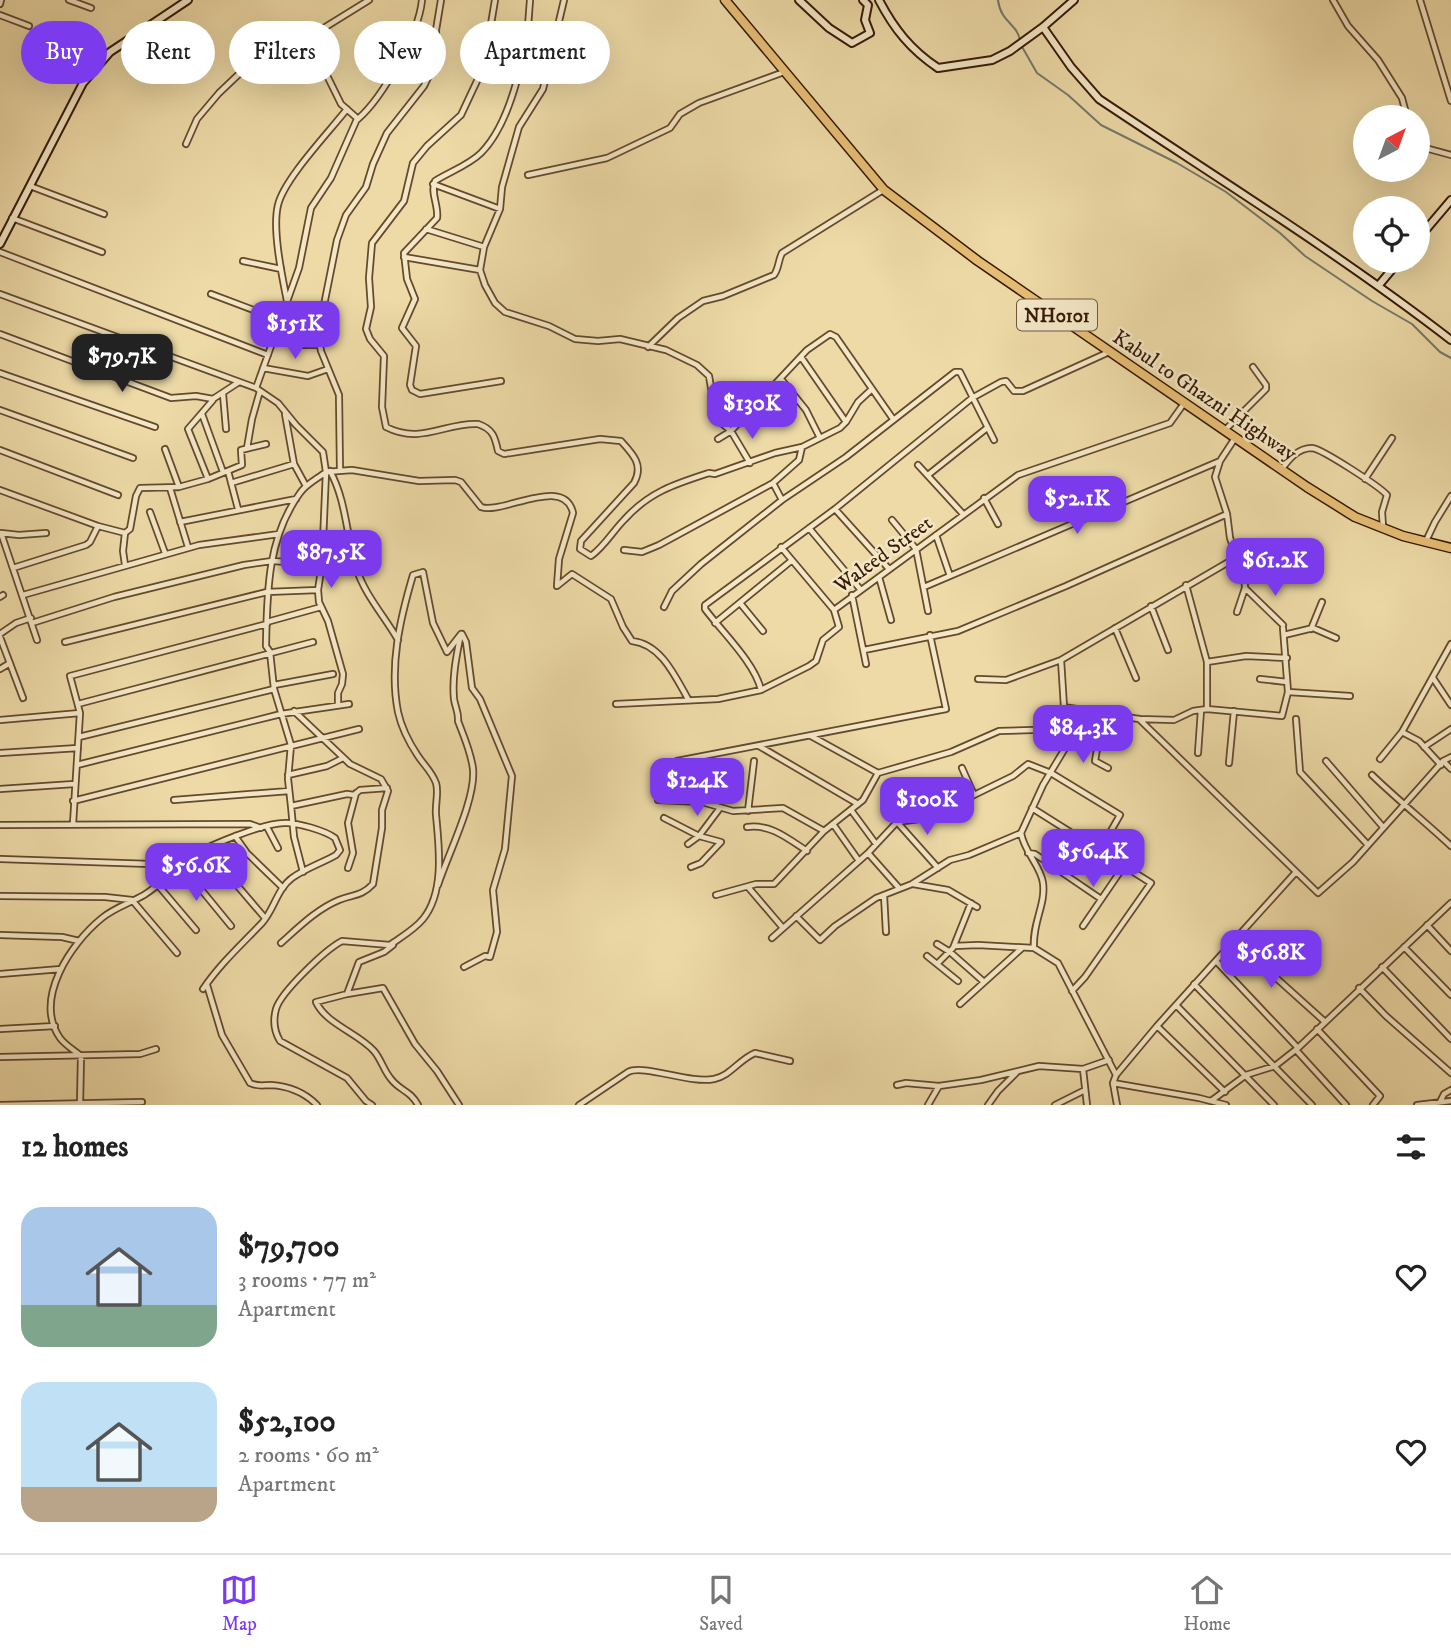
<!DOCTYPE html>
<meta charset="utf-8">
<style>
body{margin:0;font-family:"IM FELL DW Pica",serif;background:#f6f6f6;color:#222;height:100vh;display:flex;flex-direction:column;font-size:26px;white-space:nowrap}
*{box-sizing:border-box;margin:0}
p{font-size:23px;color:#767676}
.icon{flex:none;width:38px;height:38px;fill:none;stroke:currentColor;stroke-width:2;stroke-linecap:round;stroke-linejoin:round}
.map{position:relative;height:1105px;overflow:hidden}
.details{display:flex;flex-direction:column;background:#fff;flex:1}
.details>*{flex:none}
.top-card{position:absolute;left:21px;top:21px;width:700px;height:63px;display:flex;gap:14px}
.needle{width:46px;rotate:41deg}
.controls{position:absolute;left:1353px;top:105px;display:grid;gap:14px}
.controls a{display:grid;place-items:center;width:77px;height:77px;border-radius:50%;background:#fff;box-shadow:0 7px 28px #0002;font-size:35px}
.price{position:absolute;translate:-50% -60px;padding:0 16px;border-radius:14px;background:#7c3aed;color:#fff;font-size:23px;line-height:46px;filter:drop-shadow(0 2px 4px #0008)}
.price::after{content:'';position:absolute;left:50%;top:42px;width:21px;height:16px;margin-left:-10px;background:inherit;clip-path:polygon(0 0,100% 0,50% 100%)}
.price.active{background:#222;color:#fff}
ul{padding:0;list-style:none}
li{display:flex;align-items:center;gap:21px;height:175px;padding:0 21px}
li span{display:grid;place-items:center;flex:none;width:196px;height:140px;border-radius:21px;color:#555}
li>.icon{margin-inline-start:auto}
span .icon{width:84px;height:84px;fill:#fffc;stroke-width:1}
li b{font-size:30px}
h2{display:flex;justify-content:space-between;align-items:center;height:84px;padding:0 21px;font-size:30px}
.tag{padding:0 24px;border-radius:32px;background:#fff;box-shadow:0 7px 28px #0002;font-size:24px;line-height:63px}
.tag.active{background:#7c3aed;color:#fff}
.tab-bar{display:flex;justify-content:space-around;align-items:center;height:98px;border-top:2px solid #e0e0e0;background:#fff;font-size:19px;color:#767676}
.tab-bar a{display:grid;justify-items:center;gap:4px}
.tab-bar .active{color:#7c3aed}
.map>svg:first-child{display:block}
</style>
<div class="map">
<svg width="1451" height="1105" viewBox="0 0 1451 1105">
<rect width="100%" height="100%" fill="#eddaa7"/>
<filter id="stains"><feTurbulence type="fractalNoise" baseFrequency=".00286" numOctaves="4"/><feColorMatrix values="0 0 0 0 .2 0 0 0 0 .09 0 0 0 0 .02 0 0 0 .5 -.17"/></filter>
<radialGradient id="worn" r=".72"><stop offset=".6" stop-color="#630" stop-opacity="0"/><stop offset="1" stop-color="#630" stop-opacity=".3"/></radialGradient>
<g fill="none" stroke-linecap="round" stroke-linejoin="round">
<!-- stream -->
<path stroke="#74786c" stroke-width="2" d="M 998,0 C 1001,23 1016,22 1020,40
M 1021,45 L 1037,73 L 1068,95 L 1101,125 L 1177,163 L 1226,192 L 1280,233 L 1305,256 L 1372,301 L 1412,324 L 1440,352 L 1451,358"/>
<defs>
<path id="street" d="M 69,0 L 91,8
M 495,0 L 484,66 L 461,115 L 427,146 L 413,163 L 404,201 L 372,243 L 369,278 L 371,307 L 366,329 L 370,339 L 384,356 L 382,407 L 386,427 C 421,445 446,422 478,424 C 493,429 495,437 498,451 L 504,454 L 600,439 L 621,441 C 633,454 644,465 634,483 L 581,541 L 580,549 L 591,556 C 604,547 613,531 624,520 C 649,492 675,484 709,473 L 715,474 L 775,453 L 802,447 L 840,428 L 846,422 L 858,402 L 872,389
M 564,0 L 543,89 L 519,127 L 502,187 L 500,209 L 484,247 L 480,270 L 485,285 L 495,303 L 505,312 L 549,326 L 575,339 L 598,341 L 620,339 L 666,350 L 697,365 L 709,376 L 715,411 L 719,421 L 731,431 L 750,463
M 1333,0 L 1348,26 L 1378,60 L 1402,98 L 1407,117
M 1420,0 L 1451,101
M 0,4 L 1,0
M 0,15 L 29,26
M 309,39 L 341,104 L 358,119 C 383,97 419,33 422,0
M 186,144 L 197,119 L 219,93 L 239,74 L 248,67 L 297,48 L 319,31 L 369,0
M 1418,146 L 1451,155
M 528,175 L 607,158 L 670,128 L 680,114 L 699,103 L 784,72
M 433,184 L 500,209
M 30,186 L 104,214
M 12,218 L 102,252
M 426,229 L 484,247
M 0,252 L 268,355
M 404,257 L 480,270
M 243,261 L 281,269
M 0,294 L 256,388 L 278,403 L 296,425 L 323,452 L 326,472 C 317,479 306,484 300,493 C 267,538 267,594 266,646 L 270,652 L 274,689 L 291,745 L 288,779 L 291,806 L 294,837 L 303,872
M 211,294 L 280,320
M 287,301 C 282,276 272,229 278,205 C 284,179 329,132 347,109
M 0,334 L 171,398 L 196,396 L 213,399 L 239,382
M 273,339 L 299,345 L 320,345
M 648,347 L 678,318 L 703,301 L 723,296 L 774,275 C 779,268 778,261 782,253 L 883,190
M 801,357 L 846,422
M 263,368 L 308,376 L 328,369
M 0,373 L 155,427
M 781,379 L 806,410 L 820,438
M 501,381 L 420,394 L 412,390 L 410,385 L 416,346 L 402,328 L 415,299 L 407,279 L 404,253 L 437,218 C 439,206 430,193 435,181 C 449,172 469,165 481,153 C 513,121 528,44 530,0
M 256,388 L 299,268 L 311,208 L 331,178 L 357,119
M 223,394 L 226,429
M 0,410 L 133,458
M 202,414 L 223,472
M 285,414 L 294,464 L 306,486
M 1225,430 L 1266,389 L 1266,385 L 1253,367
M 1235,438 L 1220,461 L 1215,477 L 1227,514 L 1230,538 L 1237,557 L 1244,568 L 1245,588 L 1237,612
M 718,439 L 731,431 L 807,350 L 830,334 L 836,337 L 893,419
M 247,448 L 252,419 L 260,391
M 165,449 L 179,487
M 0,450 L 118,495
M 918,465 L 963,514
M 1282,469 C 1289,459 1298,448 1312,448 C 1322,449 1379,486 1387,495 L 1382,512 L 1383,527
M 340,470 L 339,395 L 321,351 L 318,335 L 337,240 L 346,215 L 366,187 L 373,164 L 387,133 L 424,86 L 437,59 L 436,30 L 441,0
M 228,471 L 238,509
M 330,471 C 347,502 346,537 357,570 C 365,595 385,617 398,640
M 928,475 L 987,428
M 208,479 L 188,429 L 213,400
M 1365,479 L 1392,438
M 231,483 L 294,464
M 773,483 L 782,500
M 170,488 L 188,547
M 0,490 L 98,526 L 125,533 L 130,529 L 136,496 L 140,488 L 179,487 L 208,479 L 242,465 L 241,450 L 266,444
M 984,498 L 998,524
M 835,509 L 889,569
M 150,512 L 165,553
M 892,520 L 916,549 L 928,611
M 180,522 L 296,499
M 809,528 L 860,589
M 1,533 L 37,640
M 1,533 L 19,535 L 46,533
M 125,533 L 123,551 L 125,565
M 936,535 L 950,576
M 1426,541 L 1435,522 L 1451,496
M 781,547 L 834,610
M 624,550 L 642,552 L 659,545 L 773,483 L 799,460 L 802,447
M 13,568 L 86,545 L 90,542 L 98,526
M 879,577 L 891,620
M 1186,585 L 1207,662 L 1207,709
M 924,587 L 1220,461
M 1245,588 L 1283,625
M 23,595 L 199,545 L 279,534
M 852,595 L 866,664
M 0,597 L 3,595
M 740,603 L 763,631
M 1151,606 L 1168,650
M 664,607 L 672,591 L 701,564 L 782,500 L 846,457 L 955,372 L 960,372 L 994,440
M 267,622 L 321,607
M 32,623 L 114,597 L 244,565 L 272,561 L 322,564
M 715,623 L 791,561
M 1115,628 L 1136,678
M 1311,629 L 1322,602
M 0,634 L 16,623 L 31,618
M 462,634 L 466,642 L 472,688 L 480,699 L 512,776 L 505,849 L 493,890 L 497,932 L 490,957 L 485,956 L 464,967
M 1284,635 L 1313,628 L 1336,638
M 0,637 L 23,698
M 65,642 L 267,592 L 318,590
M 864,650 L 958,631 L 1066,586 L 1227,514
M 1061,660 L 1064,707 L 1070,740 L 1043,785 L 1021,833 C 1024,852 1041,866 1043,883 C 1046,905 1032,923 1034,948 L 1058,963 L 1116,1075
M 1207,662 L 1246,656 L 1287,658
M 0,669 L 10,663
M 1433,678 L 1451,705
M 978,679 L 1006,680 L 1061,660 L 1237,557
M 1260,679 L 1287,682
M 274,685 L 333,674
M 761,690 C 755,663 722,632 705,609 L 705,605 L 835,509 L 972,398 L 1001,382 L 1006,381 L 1014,391 L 1023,391 L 1109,352
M 1288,692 L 1350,696
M 78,704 L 313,642
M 616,704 L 718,699 L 761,690 L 809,666 L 816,661 L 823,640 L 839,627 L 834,610 L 1018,475 L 1170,423 L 1185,402
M 338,705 L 338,693 L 342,684 L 343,674 L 328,621 L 319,602 L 318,590 L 322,564 L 326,472 L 352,470 L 419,481 L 455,480 L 461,482 L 481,507 C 502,515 565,474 573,513 L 559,559 L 557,586 L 572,574 L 611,599 L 623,627 L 632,641 C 661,644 675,676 688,699
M 1064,707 L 1139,719 L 1174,720 L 1193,711 L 1207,709 L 1282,716 L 1288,692 L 1283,628
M 1139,719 L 1318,893 L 1353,862 L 1443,761 L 1451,757
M 1296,719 L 1300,772 L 1368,845
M 0,720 L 80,713
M 1402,732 L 1419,741 L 1441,765
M 811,736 L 878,773
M 79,737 L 274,689
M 1070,740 L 1115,742 L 1127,719
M 1098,743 L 1095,761 L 1108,768
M 759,746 L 858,804
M 1424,747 L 1451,729
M 0,753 L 78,748
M 1198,753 L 1201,710
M 1380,759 L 1402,732 L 1451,644
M 677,761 L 946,709 L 930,635
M 1326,761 L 1383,827
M 1443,761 L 1451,769
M 1229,763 L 1234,711
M 77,765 L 281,714 L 349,704
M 962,768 L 974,795
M 288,775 L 327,766 L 343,758
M 1372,775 C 1398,800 1425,822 1451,846
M 0,789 L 74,784
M 174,800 L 289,791
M 658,800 L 702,802 L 733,811 L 783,808 L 824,831 L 863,800 L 878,773 L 951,752 L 999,731 L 1067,729
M 73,801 L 359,729
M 291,806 L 347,794 L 354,795 L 360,790 L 387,788
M 1032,808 L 1151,883 L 1085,977 L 1072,991
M 851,810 L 876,844
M 748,811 L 754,761
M 664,818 L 699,836 L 721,842 L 701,863 L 691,867
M 897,822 L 938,868
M 73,824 L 80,713 L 70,676 L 267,624
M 833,824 L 859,861
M 0,825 L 250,824 L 261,828
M 267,827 L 278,848
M 747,827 C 771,824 787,838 807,851
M 235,836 L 247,853 L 283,888
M 688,844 L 699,836 L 720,808
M 206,849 L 265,918
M 868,853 L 899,888
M 1028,853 L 1035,854 L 1101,899
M 0,859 L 181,865 L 231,926
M 348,868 L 353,853 L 348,823 L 356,793
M 157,884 L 196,930
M 913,884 L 948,890 L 977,907
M 438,885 C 448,854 476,799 473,769 C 471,752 464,737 458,721 C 459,713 455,707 454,699 C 452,679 456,658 460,638
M 748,887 L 783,928
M 716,895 L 756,884 L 774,884 L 824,831
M 884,895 L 886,932
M 0,896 L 105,897 L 132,900 L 177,953
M 796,916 L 820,940 L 835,926 L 876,898 L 912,884 L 950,860 L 969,855 L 1021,833
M 1427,925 L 1451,951
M 1083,926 L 1124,866
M 0,935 L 62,937 L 79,941
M 772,938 L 868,853 L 897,822 L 927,818 L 1013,776 L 1028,764 L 1051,773 L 1120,815 L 1100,850
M 1234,940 L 1324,1021
M 281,943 C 299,927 317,909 339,900 C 353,894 361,897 373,884 L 382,828 L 382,810 L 388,791 L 381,779 L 350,764 L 294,711
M 937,944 L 950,952 L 984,982
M 393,945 L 384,952 L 359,962 L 347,994 L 316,1002 C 326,1024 358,1033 374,1051 C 381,1059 384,1071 391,1079 C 400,1091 410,1090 418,1105
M 954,946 L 978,945 L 1034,948
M 1404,947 L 1451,995
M 927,956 L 958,981
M 1216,961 L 1298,1048
M 937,964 L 953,948 L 971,903
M 1382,967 L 1451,1039
M 0,974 L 61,969
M 1194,984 L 1312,1105
M 207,985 L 222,1035 L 250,1083 C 258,1087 263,1085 271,1085 C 289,1086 304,1092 317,1105
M 1359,988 L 1386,1016 L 1451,1073
M 347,994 L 383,988 L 415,1044 L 437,1071 L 459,1105
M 960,1004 L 1022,948
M 1176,1005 L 1274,1105
M 1157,1026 L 1225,1092
M 0,1029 L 55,1026
M 1317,1029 L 1380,1096 L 1373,1105
M 1296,1050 L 1346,1105
M 0,1057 L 140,1054 L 156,1049
M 1083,1069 L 1087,1105
M 1113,1083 L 1199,1098 L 1226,1105
M 897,1085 L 906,1083 L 939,1086 L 981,1080 L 1039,1066 L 1083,1069 L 1109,1060
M 1211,1101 L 1246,1075 L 1275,1066 L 1298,1048 L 1451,903
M 1440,1102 L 1444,1094 L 1451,1090
M 0,1105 L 142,1102
M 80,1105 L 81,1056 C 74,1050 65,1045 60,1038 C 33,999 71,943 102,918 C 114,908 130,903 144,895 C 162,884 176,867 194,855 C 212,844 265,823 284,823 C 296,822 326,831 335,838 L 340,850 L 336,855 C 322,863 306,868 292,878 C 277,889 274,910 262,923 C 241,945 220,964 203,989
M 372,1105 L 366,1101 L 347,1078 L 280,1041 C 274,1031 273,1020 276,1009 C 281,992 325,950 342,941 L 390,945 C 401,937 414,930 423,919 C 445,892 439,847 436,815 C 435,804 439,792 436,783 C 432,772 424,765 418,756 C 410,744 401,726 398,712 C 389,666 400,619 413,575 L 423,572 L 433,623 L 447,652 L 461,634
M 579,1105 L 628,1072 C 644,1064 690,1084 714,1079 C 730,1076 740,1059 755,1053 L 790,1061
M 928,1105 L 939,1086
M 988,1105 L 998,1091 L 1017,1072
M 1055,1105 L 1085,1090
M 1117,1105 L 1113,1083 L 1116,1075 L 1157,1026 L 1296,872
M 1417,1105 L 1451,1101"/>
<path id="secondary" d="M 799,0 L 829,28 L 852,43 L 870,33 L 865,20 L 868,5 L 863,0
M 879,0 C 894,29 911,50 938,68 L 992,60 L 1010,51 L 1043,27 L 1074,0
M 1043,27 L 1071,67 L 1099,99 C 1217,178 1338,253 1451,340
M 1418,239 L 1451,200
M 0,244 L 83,83 L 110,52 L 188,0
M 1379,285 L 1399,261"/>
<path id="highway" d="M 725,0 L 884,190 L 978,261 L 1307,487 L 1355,517 L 1403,536 L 1451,548"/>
</defs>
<!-- street casing -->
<use href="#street" stroke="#64492d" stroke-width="8"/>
<!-- secondary casing -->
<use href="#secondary" stroke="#371904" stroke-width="10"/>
<!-- highway casing -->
<use href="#highway" stroke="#371904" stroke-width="11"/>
<!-- street -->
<use href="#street" stroke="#f3e7c6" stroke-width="4.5"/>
<!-- secondary -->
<use href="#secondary" stroke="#f3e7c6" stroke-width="6"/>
<!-- highway -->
<use href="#highway" stroke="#e6bd74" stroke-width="8"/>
</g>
<g text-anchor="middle" stroke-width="5" stroke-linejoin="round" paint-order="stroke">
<!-- shield labels -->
<rect fill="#f3e7c6" stroke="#6f573e" stroke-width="2" x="1017" y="299.5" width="80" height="31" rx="5"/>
<g font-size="19" font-weight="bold" fill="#371904">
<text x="1057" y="322">NH0101</text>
</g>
<!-- street labels -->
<g font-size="21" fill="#371904" stroke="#f3e7c6">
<text transform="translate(1205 395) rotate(34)" y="7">Kabul to Ghazni Highway</text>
<text transform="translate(883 554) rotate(-36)" y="7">Waleed Street</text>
</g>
</g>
<rect width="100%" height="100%" filter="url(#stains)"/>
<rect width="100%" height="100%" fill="url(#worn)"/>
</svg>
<div class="controls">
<a><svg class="needle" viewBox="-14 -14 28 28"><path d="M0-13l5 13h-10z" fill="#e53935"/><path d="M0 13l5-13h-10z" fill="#767676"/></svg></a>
<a><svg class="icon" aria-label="locate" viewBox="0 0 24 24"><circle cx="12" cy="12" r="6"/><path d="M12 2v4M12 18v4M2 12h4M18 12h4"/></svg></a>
</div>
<b class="price" style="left:295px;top:361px">$151K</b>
<b class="price active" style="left:122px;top:394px">$79.7K</b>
<b class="price" style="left:752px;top:441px">$130K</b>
<b class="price" style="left:1077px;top:536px">$52.1K</b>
<b class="price" style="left:331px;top:590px">$87.5K</b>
<b class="price" style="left:1275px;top:598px">$61.2K</b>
<b class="price" style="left:1083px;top:765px">$84.3K</b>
<b class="price" style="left:697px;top:818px">$124K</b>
<b class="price" style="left:927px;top:837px">$100K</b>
<b class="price" style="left:1093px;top:889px">$56.4K</b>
<b class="price" style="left:196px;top:903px">$56.6K</b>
<b class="price" style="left:1271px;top:990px">$56.8K</b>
<div class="top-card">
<a class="tag active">Buy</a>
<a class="tag">Rent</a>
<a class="tag">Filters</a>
<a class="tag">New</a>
<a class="tag">Apartment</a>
</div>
</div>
<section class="details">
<h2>12 homes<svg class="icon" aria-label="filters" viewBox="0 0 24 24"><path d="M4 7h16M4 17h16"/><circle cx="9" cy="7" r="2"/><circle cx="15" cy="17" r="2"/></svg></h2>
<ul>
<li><span style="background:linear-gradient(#a9c7e8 70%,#7fa58c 0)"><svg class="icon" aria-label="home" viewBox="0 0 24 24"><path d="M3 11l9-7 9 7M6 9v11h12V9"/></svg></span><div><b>$79,700</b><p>3 rooms · 77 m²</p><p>Apartment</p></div><svg class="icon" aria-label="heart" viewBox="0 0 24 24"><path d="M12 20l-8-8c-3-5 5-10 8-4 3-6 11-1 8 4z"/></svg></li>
<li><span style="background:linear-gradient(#bfe0f5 75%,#b9a48a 0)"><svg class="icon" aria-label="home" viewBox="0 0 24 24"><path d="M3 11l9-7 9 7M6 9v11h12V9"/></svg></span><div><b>$52,100</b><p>2 rooms · 60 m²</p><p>Apartment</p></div><svg class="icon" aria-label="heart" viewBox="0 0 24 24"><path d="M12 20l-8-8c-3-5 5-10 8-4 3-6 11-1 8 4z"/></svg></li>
</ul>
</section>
<nav class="tab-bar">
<a class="active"><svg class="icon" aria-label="map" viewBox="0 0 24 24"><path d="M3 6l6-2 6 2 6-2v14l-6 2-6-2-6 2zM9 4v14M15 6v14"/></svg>Map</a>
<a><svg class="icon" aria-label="saved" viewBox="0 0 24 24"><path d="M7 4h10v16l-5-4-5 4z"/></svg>Saved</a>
<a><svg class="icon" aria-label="home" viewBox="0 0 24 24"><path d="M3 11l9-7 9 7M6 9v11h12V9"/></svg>Home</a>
</nav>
